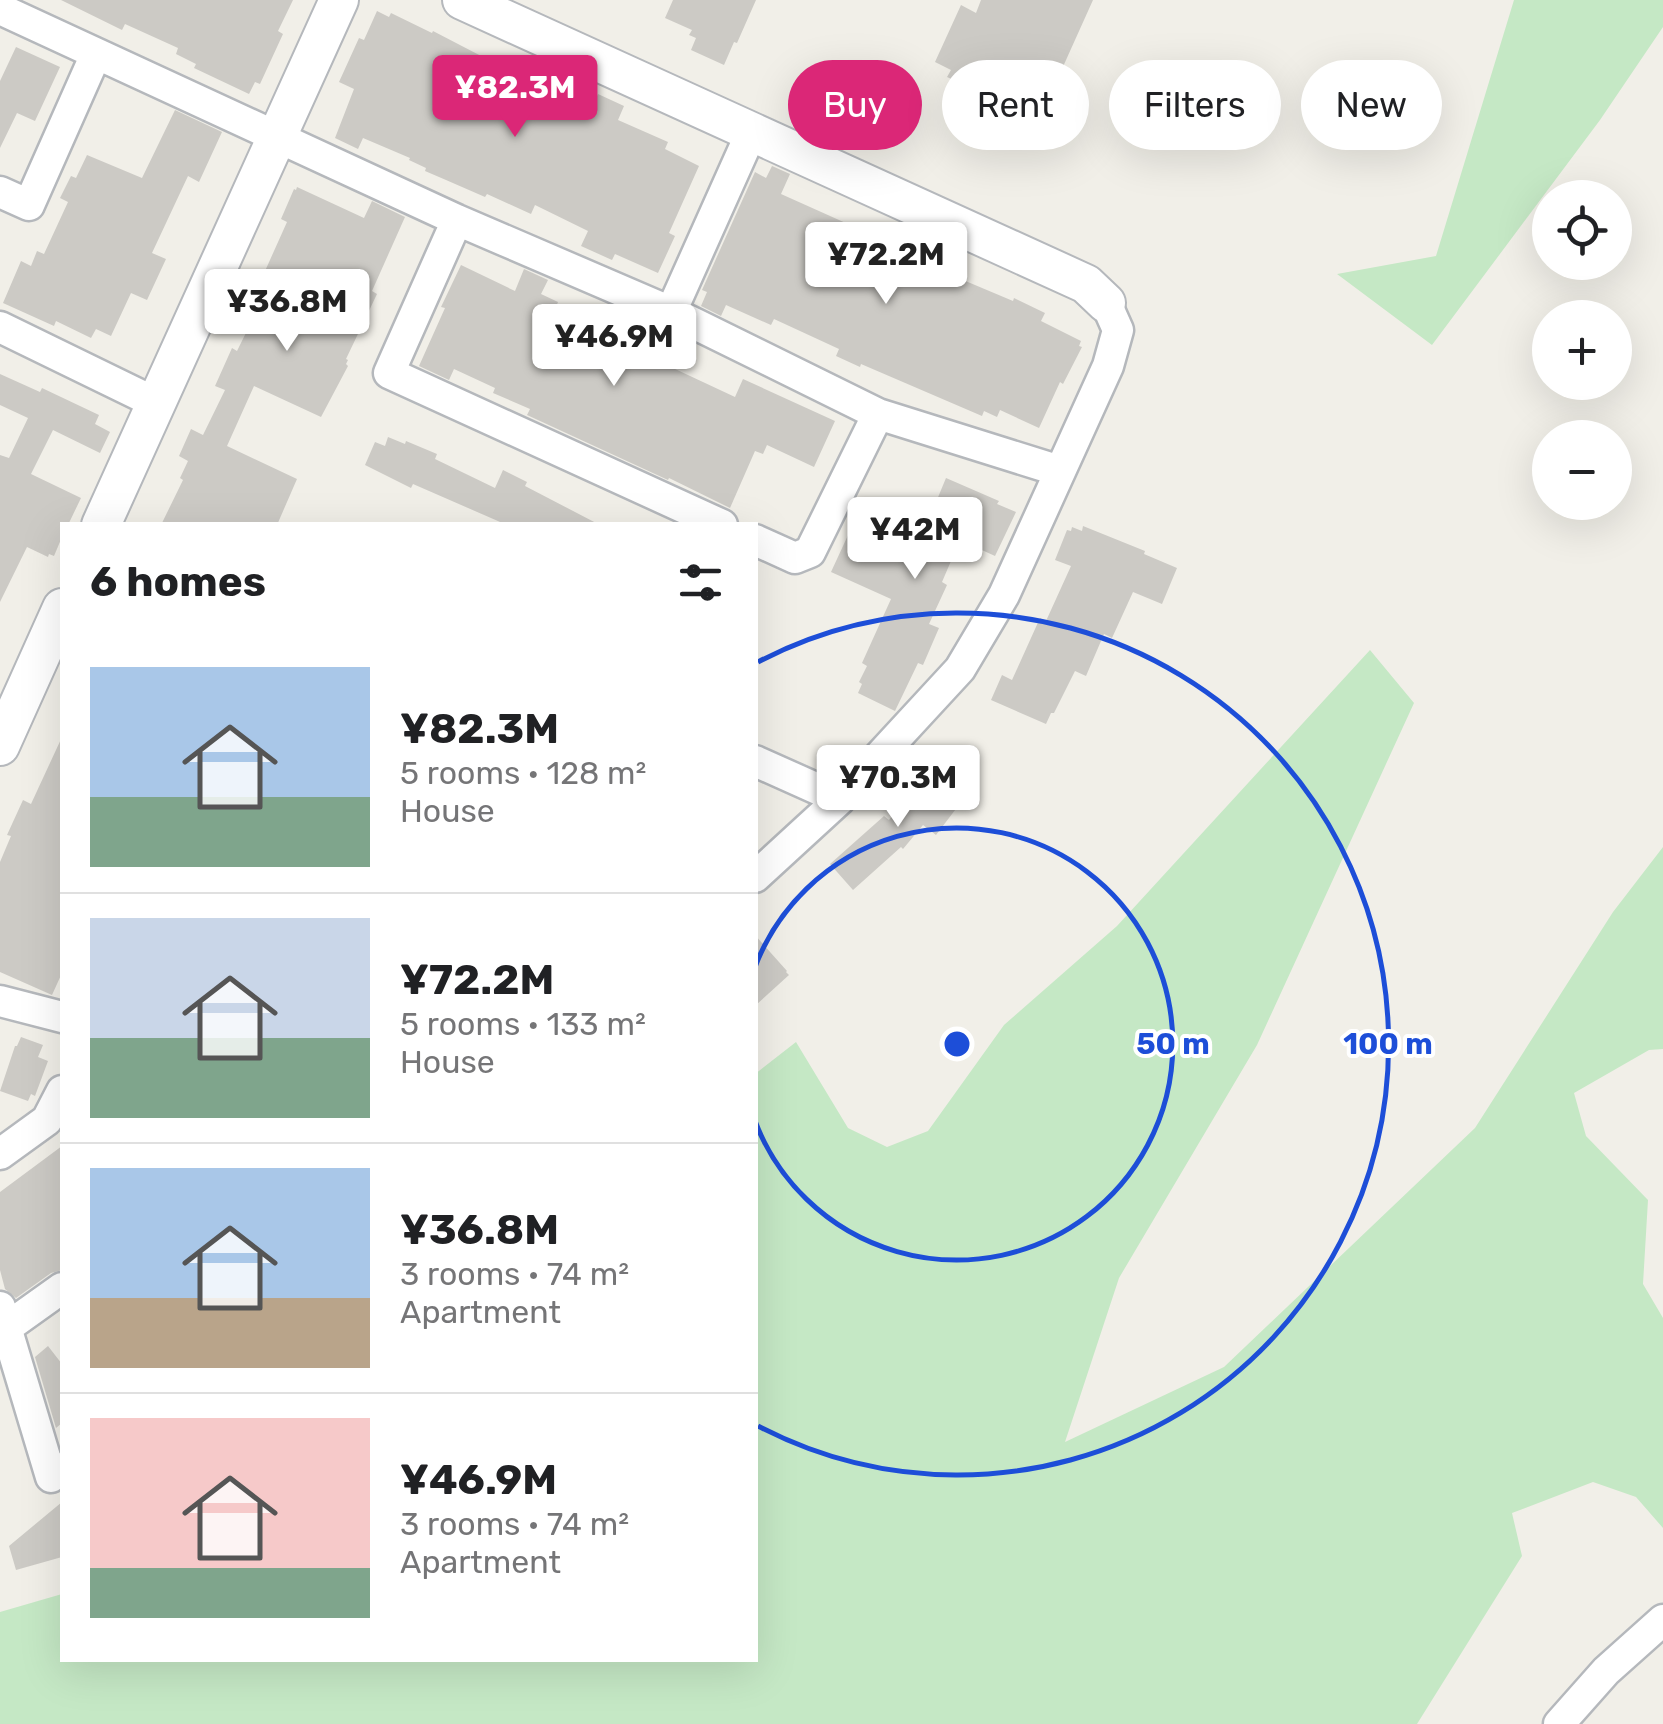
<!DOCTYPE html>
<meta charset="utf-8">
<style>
body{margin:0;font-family:Rubik,sans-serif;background:#f6f6f6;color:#202124;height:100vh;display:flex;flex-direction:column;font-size:38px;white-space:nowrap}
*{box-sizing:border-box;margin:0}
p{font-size:32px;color:#757577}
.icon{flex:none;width:55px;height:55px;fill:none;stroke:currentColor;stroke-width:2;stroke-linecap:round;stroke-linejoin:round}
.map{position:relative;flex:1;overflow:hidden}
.panel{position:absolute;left:60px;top:522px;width:698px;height:1140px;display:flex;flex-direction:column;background:#fff;border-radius:0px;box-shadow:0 10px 40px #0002}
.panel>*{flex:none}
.top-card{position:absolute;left:788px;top:60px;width:725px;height:90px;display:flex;gap:20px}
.fabs{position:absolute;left:1532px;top:180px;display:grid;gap:20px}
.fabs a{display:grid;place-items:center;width:100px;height:100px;border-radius:50%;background:#fff;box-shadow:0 10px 40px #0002;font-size:50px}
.price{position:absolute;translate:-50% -85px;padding:0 22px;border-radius:10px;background:#fff;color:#222;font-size:32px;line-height:65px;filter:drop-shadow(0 2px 5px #0008)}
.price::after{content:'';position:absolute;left:50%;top:60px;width:30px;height:22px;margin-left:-15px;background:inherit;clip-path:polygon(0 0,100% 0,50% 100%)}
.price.selected{background:#db2777;color:#fff}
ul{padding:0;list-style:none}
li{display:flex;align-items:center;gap:30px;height:250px;padding:0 30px}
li+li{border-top:2px solid #e0e0e0}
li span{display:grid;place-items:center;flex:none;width:280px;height:200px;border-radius:0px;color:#555}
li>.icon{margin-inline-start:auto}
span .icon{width:120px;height:120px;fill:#fffc;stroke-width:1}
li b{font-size:42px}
h2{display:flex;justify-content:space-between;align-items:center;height:120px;padding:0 30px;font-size:42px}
.chip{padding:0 35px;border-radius:45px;background:#fff;box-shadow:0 10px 40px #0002;font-size:35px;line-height:90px}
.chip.selected{background:#db2777;color:#fff}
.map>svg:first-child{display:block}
</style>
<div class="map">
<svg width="1663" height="1724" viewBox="0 0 1663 1724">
<rect width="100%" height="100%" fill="#f1efe8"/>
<!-- green -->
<path fill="#c5e8c5" d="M 1514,0 L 1663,0 L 1663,27 L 1600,120 L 1432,345 L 1337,274 L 1436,256 Z
M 1370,650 L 1414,703 L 1257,1045 L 1119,1278 L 1065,1442 L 1224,1367 L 1475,1128 L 1613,912 L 1663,847 L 1663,1049 L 1649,1050 L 1574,1093 L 1586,1136 L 1648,1200 L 1643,1284 L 1663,1318 L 1663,1528 L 1636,1497 L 1593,1482 L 1512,1513 L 1522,1556 L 1417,1724 L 0,1724 L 0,1612 L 62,1594 L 62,1660 L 755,1660 L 755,1074 L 796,1042 L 848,1128 L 887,1147 L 928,1131 L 1004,1025 L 1117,926 Z"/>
<!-- building -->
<path fill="#cccac5" d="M 61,0 L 293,0 L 278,31 L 283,34 L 260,84 L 255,82 L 249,94 L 194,68 L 196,64 L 176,54 L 178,48 L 125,24 L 122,30 Z
M 673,0 L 756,0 L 737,43 L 734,42 L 724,65 L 691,50 L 696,38 L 689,35 L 692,30 L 665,18 Z
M 981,0 L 1093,0 L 1039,120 L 947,77 L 951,70 L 935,62 L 961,5 L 976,13 Z
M 377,11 L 389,17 L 391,13 L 432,33 L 433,31 L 533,83 L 591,109 L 598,94 L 624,106 L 618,120 L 668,142 L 665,149 L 699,166 L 669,233 L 675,236 L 658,273 L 615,254 L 612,260 L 581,246 L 588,231 L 535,205 L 531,214 L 487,194 L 485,197 L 446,180 L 425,171 L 426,168 L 409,160 L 410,158 L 363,138 L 358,149 L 335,138 L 354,89 L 339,82 L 359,38 L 364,40 Z
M 16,47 L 60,67 L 35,121 L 17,113 L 0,148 L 0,81 Z
M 175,110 L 222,132 L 199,182 L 188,176 L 152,253 L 166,259 L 147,300 L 131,293 L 111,336 L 96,329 L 91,338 L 56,321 L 54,326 L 3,303 L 21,261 L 31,266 L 37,251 L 44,254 L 68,202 L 60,198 L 71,176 L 76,178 L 87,155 L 142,178 Z
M 772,166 L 790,174 L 781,194 L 906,250 L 904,254 L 918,261 L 1013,301 L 1014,298 L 1045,313 L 1041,321 L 1081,341 L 1079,346 L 1082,347 L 1063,384 L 1060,382 L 1039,428 L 1000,410 L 997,417 L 984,411 L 982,416 L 861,364 L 860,367 L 836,356 L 839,349 L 774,319 L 771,325 L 726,305 L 721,316 L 701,306 L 707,292 L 702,290 L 755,172 L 766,178 Z
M 297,187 L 364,218 L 372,201 L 405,217 L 372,291 L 377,294 L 346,359 L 348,360 L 346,364 L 348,366 L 321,417 L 254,386 L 227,446 L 297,479 L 277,525 L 161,525 L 183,480 L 180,478 L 188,461 L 179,456 L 191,429 L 203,435 L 225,390 L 215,386 L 232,348 L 237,351 L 270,284 L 261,280 L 287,222 L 281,219 L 294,189 L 296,190 Z
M 461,265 L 515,291 L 524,269 L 548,280 L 541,294 L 558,302 L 554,312 L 627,344 L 628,342 L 661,355 L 658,361 L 735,397 L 743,379 L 835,421 L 814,467 L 767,445 L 763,454 L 755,451 L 730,508 L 669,478 L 668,480 L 527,415 L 530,409 L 493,393 L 495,388 L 454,369 L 449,380 L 419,366 L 445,308 L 441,307 Z
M 0,374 L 40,392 L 42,388 L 99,415 L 95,424 L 110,432 L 100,453 L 53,430 L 31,474 L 81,498 L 68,525 L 62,525 L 62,537 L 54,556 L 49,554 L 48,557 L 27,547 L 0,602 L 0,455 L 9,458 L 28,418 L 0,405 Z
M 388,437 L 405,444 L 406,441 L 437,454 L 435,459 L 495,488 L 503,470 L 527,482 L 525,486 L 600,525 L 507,525 L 413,484 L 411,488 L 365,465 L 375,442 L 385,446 Z
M 946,478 L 999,501 L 997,504 L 1016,512 L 995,556 L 960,540 L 942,582 L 947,585 L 929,624 L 939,628 L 923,665 L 918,663 L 895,711 L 858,693 L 862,684 L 859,682 L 867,666 L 862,663 L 891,599 L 831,572 L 855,520 L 917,548 Z
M 1083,526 L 1145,551 L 1144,554 L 1177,568 L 1162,604 L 1133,592 L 1112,638 L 1104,634 L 1086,676 L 1075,671 L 1054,713 L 1051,713 L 1046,724 L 991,700 L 1002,675 L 1012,680 L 1040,618 L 1046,621 L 1071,566 L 1055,560 L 1067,530 L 1071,531 L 1072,527 L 1082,531 Z
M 62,737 L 62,973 L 52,995 L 0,972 L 0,862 L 11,836 L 7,835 L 23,800 L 31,804 Z
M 923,776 L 935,785 L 940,778 L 965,797 L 936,835 L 923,825 L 903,849 L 901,847 L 853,890 L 830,864 L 884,816 L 889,820 Z
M 755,935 L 787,971 L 786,972 L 789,975 L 755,1006 Z
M 21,1037 L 43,1045 L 38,1057 L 48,1061 L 35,1096 L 31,1094 L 28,1101 L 0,1091 L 15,1046 L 17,1046 Z
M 62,1146 L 62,1270 L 51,1273 L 16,1298 L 5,1289 L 0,1270 L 0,1192 Z
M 48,1346 L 62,1364 L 62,1423 L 56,1428 L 35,1357 Z
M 62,1502 L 62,1557 L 16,1570 L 9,1546 Z"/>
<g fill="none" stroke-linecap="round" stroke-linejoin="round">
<defs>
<path id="minor" d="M 0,9 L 457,220 L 671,312 L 878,414 L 1060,471
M 0,192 L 29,205 L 96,54
M 457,220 L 389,373 L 722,525
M 671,312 L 752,131
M 0,327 L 158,404
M 755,540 L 795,558 L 810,552 L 878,414
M 755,761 L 840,799
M 755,877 L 840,799 L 960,669 L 1004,595 L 1108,366 L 1118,330 L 1106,303
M 0,1001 L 62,1017
M 0,1154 L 47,1120 L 62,1091
M 0,1307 L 51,1477 L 62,1468
M 6,1328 L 62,1288
M 1559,1724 L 1606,1671 L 1663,1620"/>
<path id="tertiary" d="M 462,0 L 1086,284 L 1106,303
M 101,525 L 339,0
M 0,746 L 62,608"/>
</defs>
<!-- minor casing -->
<use href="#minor" stroke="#b5b8bc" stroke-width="35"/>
<!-- tertiary casing -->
<use href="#tertiary" stroke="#b5b8bc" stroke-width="42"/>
<!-- minor -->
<use href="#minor" stroke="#fff" stroke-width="30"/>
<!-- tertiary -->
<use href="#tertiary" stroke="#fff" stroke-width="38"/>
</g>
<!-- distance rings -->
<g fill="none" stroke="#1d4ed8" stroke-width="5">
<path d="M755 967A216 216 0 1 1 755 1121"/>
<path d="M758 662A431 431 0 1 1 758 1426"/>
</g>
<circle cx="957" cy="1044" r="15" fill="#1d4ed8" stroke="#fff" stroke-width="5"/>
<g font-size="30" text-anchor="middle" font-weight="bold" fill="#1d4ed8" stroke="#fff" stroke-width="8" stroke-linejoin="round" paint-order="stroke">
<text x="1173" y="1054">50 m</text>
<text x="1388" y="1054">100 m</text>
</g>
</svg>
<div class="fabs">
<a><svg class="icon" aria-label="locate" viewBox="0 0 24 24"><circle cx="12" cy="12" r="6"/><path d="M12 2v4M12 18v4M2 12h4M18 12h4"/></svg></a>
<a>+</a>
<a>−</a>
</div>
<b class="price selected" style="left:515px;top:140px">¥82.3M</b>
<b class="price" style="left:886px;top:307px">¥72.2M</b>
<b class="price" style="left:287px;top:354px">¥36.8M</b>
<b class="price" style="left:614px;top:389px">¥46.9M</b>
<b class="price" style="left:915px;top:582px">¥42M</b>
<b class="price" style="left:898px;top:830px">¥70.3M</b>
<div class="top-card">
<a class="chip selected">Buy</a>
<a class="chip">Rent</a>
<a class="chip">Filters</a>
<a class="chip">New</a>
</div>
<section class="panel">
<h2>6 homes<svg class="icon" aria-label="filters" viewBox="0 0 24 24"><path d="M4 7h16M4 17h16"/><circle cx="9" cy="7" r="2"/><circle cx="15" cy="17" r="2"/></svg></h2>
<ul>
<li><span style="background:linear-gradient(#a9c7e8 65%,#7fa58c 0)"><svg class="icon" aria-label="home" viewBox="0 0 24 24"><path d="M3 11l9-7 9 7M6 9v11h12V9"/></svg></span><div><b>¥82.3M</b><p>5 rooms · 128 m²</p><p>House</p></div></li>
<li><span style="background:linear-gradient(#c9d6e8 60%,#7fa58c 0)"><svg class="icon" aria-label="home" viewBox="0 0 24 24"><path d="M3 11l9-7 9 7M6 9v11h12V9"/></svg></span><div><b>¥72.2M</b><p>5 rooms · 133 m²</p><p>House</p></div></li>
<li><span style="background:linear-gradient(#a9c7e8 65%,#b9a48a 0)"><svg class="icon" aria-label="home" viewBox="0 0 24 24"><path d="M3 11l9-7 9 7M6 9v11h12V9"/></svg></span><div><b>¥36.8M</b><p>3 rooms · 74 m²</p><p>Apartment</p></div></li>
<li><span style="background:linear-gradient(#f6c9c9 75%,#7fa58c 0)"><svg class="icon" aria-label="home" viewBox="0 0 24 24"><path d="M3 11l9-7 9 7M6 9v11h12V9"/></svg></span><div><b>¥46.9M</b><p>3 rooms · 74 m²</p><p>Apartment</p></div></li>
</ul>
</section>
</div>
